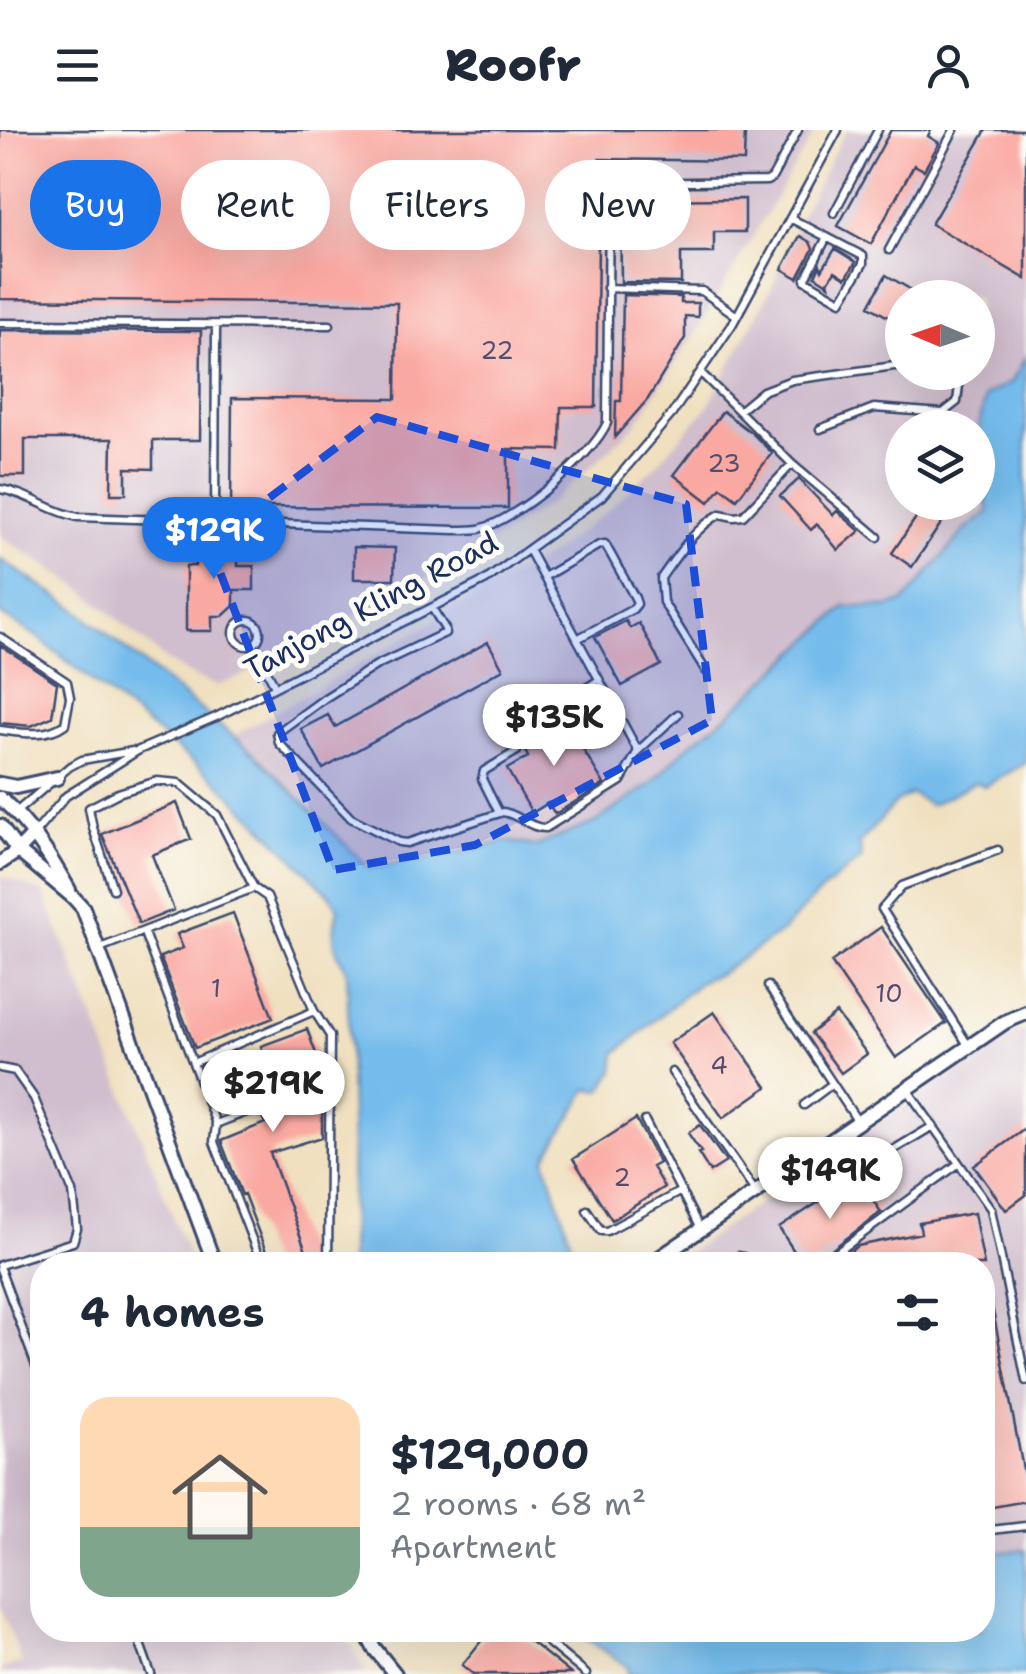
<!DOCTYPE html>
<meta charset="utf-8">
<style>
body{margin:0;font-family:"Shantell Sans",sans-serif;background:#f2f2f3;color:#1f2937;height:100vh;display:flex;flex-direction:column;font-size:38px;white-space:nowrap}
*{box-sizing:border-box;margin:0}
p{font-size:32px;color:#747a83}
.icon{flex:none;width:55px;height:55px;fill:none;stroke:currentColor;stroke-width:2;stroke-linecap:round;stroke-linejoin:round}
.map{position:relative;flex:1;overflow:hidden}
.sheet{position:absolute;left:30px;top:1122px;width:965px;height:390px;display:flex;flex-direction:column;background:#fff;border-radius:40px;box-shadow:0 10px 40px #0002}
.sheet>*{flex:none}
.hud{position:absolute;left:30px;top:30px;width:968px;height:90px;display:flex;gap:20px}
.needle{width:65px;rotate:272deg}
.controls{position:absolute;left:885px;top:150px;display:grid;gap:20px}
.controls a{display:grid;place-items:center;width:110px;height:110px;border-radius:50%;background:#fff;box-shadow:0 10px 40px #0002;font-size:50px}
.price{position:absolute;translate:-50% -85px;padding:0 22px;border-radius:35px;background:#fff;color:#222;font-size:32px;line-height:65px;filter:drop-shadow(0 2px 5px #0008)}
.price::after{content:'';position:absolute;left:50%;top:60px;width:30px;height:22px;margin-left:-15px;background:inherit;clip-path:polygon(0 0,100% 0,50% 100%)}
.price.current{background:#1a73e8;color:#fff}
ul{padding:0;list-style:none}
li{display:flex;align-items:center;gap:30px;height:250px;padding:0 50px}
li+li{border-top:2px solid #e0e1e3}
li span{display:grid;place-items:center;flex:none;width:280px;height:200px;border-radius:30px;color:#555}
li>.icon{margin-inline-start:auto}
span .icon{width:120px;height:120px;fill:#fffc;stroke-width:1}
li b{font-size:42px}
h2{display:flex;justify-content:space-between;align-items:center;height:120px;padding:0 50px;font-size:42px}
.tag{padding:0 35px;border-radius:45px;background:#fff;box-shadow:0 10px 40px #0002;font-size:35px;line-height:90px}
.tag.current{background:#1a73e8;color:#fff}
header{display:flex;justify-content:space-between;align-items:center;height:130px;padding:0 50px;background:#fff;font-size:45px;font-weight:800}
.map>svg:first-child{display:block}
</style>
<header><svg class="icon" aria-label="menu" viewBox="0 0 24 24"><path d="M4 6h16M4 12h16M4 18h16"/></svg>Roofr<svg class="icon" aria-label="person" viewBox="0 0 24 24"><circle cx="12" cy="8" r="4"/><path d="M4 21q1-7 8-7t8 7"/></svg></header>
<div class="map">
<svg width="1026" height="1544" viewBox="0 0 1026 1544">
<rect width="100%" height="100%" fill="#fdfcf7"/>
<filter id="ink" filterUnits="userSpaceOnUse"><feTurbulence type="fractalNoise" baseFrequency=".01" numOctaves="2"/><feDisplacementMap in="SourceGraphic" scale="20" xChannelSelector="R" yChannelSelector="G"/><feConvolveMatrix kernelMatrix="1 2 1 2 8 2 1 2 1" color-interpolation-filters="sRGB"/></filter>
<filter id="wash" filterUnits="userSpaceOnUse"><feTurbulence type="fractalNoise" baseFrequency=".0048" numOctaves="4" result="noise"/><feDisplacementMap in="SourceGraphic" scale="40" xChannelSelector="R" yChannelSelector="G"/><feGaussianBlur stdDeviation="2.25" result="paint"/><feColorMatrix in="noise" values="0 0 0 0 0 0 0 0 0 0 0 0 0 0 0 0 0 1.4 0 .05"/><feComposite in="paint" operator="in"/></filter>
<g filter="url(#wash)">
<rect width="100%" height="100%" fill="#f0e0c0"/>
<!-- industrial -->
<path fill="#d0bdcd" fill-rule="evenodd" d="M 0,0 L 816,0 L 700,195 L 635,295 L 596,332 L 550,373 L 504,404 L 461,430 L 238,548 L 216,556 L 196,548 L 168,532 L 81,458 L 0,406 Z
M 846,0 L 1026,0 L 1026,227 L 1012,252 L 986,266 L 978,299 L 902,298 L 902,372 L 978,372 L 978,337 L 989,382 L 965,400 L 904,472 L 888,477 L 845,477 L 728,586 L 688,616 L 650,655 L 594,693 L 536,716 L 506,711 L 471,720 L 369,738 L 254,623 L 234,606 L 549,425 L 606,382 L 652,339 L 707,278 L 775,151 L 801,85 ZM 902,168 L 978,168 L 978,242 L 902,242 Z
M 4,747 L 44,763 L 192,1135 L 42,1135 L 42,1500 L 341,1500 L 368,1544 L 0,1544 L 0,1540 L 22,1532 L 0,1475 L 0,749 Z
M 1026,901 L 1026,1420 L 983,1423 L 982,1135 L 669,1135 L 1010,903 Z"/>
<!-- water -->
<path fill="#74bcec" stroke="#4876a5" stroke-width="2.5" d="M 1026,227 L 1026,633 L 985,656 L 976,652 L 930,675 L 911,664 L 895,673 L 860,713 L 861,729 L 821,761 L 781,802 L 719,844 L 702,850 L 616,923 L 614,941 L 601,961 L 588,959 L 545,1029 L 578,1135 L 350,1135 L 352,1016 L 347,840 C 331,815 332,807 338,778 L 330,765 L 215,649 L 36,506 L 0,484 L 0,429 L 75,478 L 254,623 L 369,738 L 471,720 L 506,711 L 536,716 L 594,693 L 650,655 L 688,616 L 728,585 L 845,477 L 888,477 L 904,472 L 965,400 L 989,382 C 977,336 973,312 986,265 L 1012,252 Z
M 1026,1420 L 1026,1544 L 628,1544 L 627,1536 L 574,1500 L 982,1500 L 983,1423 Z"/>
<g id="blocks">
<!-- building -->
<path fill="#faa9a2" d="M 0,0 L 745,0 L 744,31 L 599,29 L 596,277 L 561,277 L 560,320 L 508,319 L 508,378 L 231,377 L 232,268 L 396,269 L 397,173 L 0,169 Z
M 891,0 L 931,0 L 928,6 L 939,13 L 924,40 L 914,35 L 871,114 L 838,96 Z
M 986,0 L 1026,0 L 1026,149 L 931,94 Z
M 745,69 L 745,102 L 714,102 L 714,123 L 681,123 L 681,153 L 621,152 L 620,70 Z
M 800,106 L 810,112 L 813,119 L 798,148 L 782,139 Z
M 835,119 L 856,132 L 846,148 L 835,141 L 828,152 L 829,155 L 815,146 L 820,135 L 822,140 Z
M 886,145 L 925,168 L 902,168 L 902,195 L 869,176 Z
M 623,165 L 681,167 L 681,173 L 698,173 L 698,187 L 685,186 L 685,208 L 648,269 L 615,307 L 616,271 L 621,271 Z
M 0,200 L 201,201 L 200,310 L 153,310 L 153,339 L 126,338 L 126,364 L 111,364 L 112,309 L 25,309 L 25,346 L 0,346 Z
M 723,281 L 753,304 L 772,323 L 737,369 L 721,357 L 709,372 L 674,345 Z
M 799,349 L 833,385 L 837,381 L 860,401 L 838,420 L 817,394 L 811,400 L 780,366 Z
M 926,373 L 946,386 L 912,437 L 892,423 Z
M 195,409 L 238,409 L 238,436 L 254,436 L 254,460 L 234,460 L 234,476 L 223,486 L 212,486 L 212,501 L 186,501 L 186,436 L 195,436 Z
M 354,417 L 395,418 L 394,449 L 354,449 Z
M 626,491 L 630,498 L 639,493 L 661,535 L 622,556 L 595,507 Z
M 488,512 L 503,539 L 323,639 L 301,599 L 328,585 L 335,597 Z
M 0,515 L 57,553 L 52,587 L 31,596 L 0,593 Z
M 563,586 L 604,654 L 555,684 L 548,673 L 532,683 L 507,639 L 528,627 L 521,612 Z
M 177,673 L 191,709 L 152,725 L 174,780 L 139,794 L 102,704 Z
M 233,783 L 273,888 L 195,918 L 160,827 L 183,818 L 177,804 Z
M 881,797 L 946,893 L 896,928 L 831,832 Z
M 714,882 L 767,957 L 723,988 L 670,913 Z
M 836,883 L 867,924 L 841,943 L 811,903 Z
M 307,899 L 322,940 L 322,1007 L 270,1023 L 311,1135 L 271,1135 L 244,1064 L 242,1065 L 221,1011 L 265,993 L 262,987 L 282,981 L 281,969 L 275,959 L 217,977 L 205,945 L 264,926 L 261,916 Z
M 636,989 L 659,1033 L 652,1037 L 664,1057 L 612,1090 L 573,1029 Z
M 700,995 L 726,1032 L 710,1042 L 698,1023 L 701,1022 L 688,1003 Z
M 1026,998 L 1026,1065 L 1006,1080 L 974,1036 Z
M 859,1049 L 881,1082 L 813,1134 L 803,1135 L 779,1098 L 837,1060 Z
M 974,1083 L 984,1135 L 832,1135 L 858,1116 L 921,1103 L 919,1093 Z
M 982,1154 L 988,1154 L 1026,1355 L 1026,1371 L 982,1379 Z
M 490,1500 L 516,1500 L 571,1544 L 473,1544 L 462,1535 Z"/>
</g>
</g>
<g filter="url(#ink)">
<use href="#blocks" fill-opacity="0" stroke="#3b4a6d" stroke-width="2.5"/>
<g fill="none" stroke-linecap="round" stroke-linejoin="round">
<defs>
<path id="service" d="M 834,83 L 878,0
M 790,88 L 861,125 L 863,126 L 863,134 L 841,171 L 805,150 L 827,107
M 889,120 L 954,0
M 607,158 L 702,161 L 737,186
M 0,193 L 330,195
M 701,243 L 792,334 L 878,407
M 740,280 L 763,261 L 792,250 L 902,235
M 820,299 L 874,278 L 943,283 L 957,272 L 959,255 L 941,242
M 0,359 C 28,363 50,382 78,387 L 455,400 C 463,400 471,400 479,399 C 515,391 592,327 607,293 L 609,59 L 620,53 L 767,51 L 772,48 L 798,0
M 215,392 L 216,195
M 529,420 L 638,621
M 544,447 L 599,415 L 605,414 L 635,468 L 637,474 L 633,479 L 577,509
M 432,478 L 445,499 L 445,503 L 377,535 L 325,568 L 277,603 L 279,613 L 351,688 L 399,712 L 407,713 L 503,682 C 518,684 531,699 546,698 L 621,651 L 638,621 L 678,584
M234 503a13 13 0 1 1 26 0a13 13 0 1 1-26 0Z
M 0,507 L 67,552 L 70,567 L 65,594 C 46,608 22,603 0,600
M 253,515 L 275,556
M 706,541 L 663,472 L 661,448 C 678,424 694,399 720,384 L 734,387 L 743,386 L 792,334
M 16,682 L 69,637 L 82,630 L 133,621
M 499,683 L 482,649 L 484,641 L 517,621 L 512,608 L 514,603 L 599,550
M 35,703 L 66,666 L 139,620 L 216,587 L 486,450 L 602,366 L 672,284 L 732,195 L 838,0
M 113,759 L 93,698 L 89,678 L 118,663 L 157,651 L 179,653 L 217,685 L 254,758 L 267,767 L 314,881 L 330,906 L 328,1135
M 144,803 L 216,994 L 214,1012 L 262,1135
M 100,818 L 254,758
M 768,856 L 858,992
M 968,915 L 882,779 L 902,756 L 998,720
M 193,933 L 314,881
M 0,938 L 15,941 L 34,968 L 73,1062 L 77,1099 L 73,1112 L 0,1135
M 672,942 L 755,1061
M 907,959 L 991,1079 L 1026,1251
M 804,975 L 832,954
M 645,991 L 700,1099
M 216,994 L 274,971
M 838,1053 L 933,996
M 587,1080 L 601,1101 L 607,1101 L 681,1061
M 724,1135 L 738,1126 L 743,1127 L 749,1135
M 820,1135 L 958,1034
M 0,1139 L 42,1252
M 982,1401 L 1026,1396
M 135,1500 L 151,1544
M 533,1500 L 586,1544"/>
<path id="minor" d="M 0,654 L 16,657 L 57,648
M 0,668 C 30,694 50,726 69,760
M 0,696 L 18,721 L 73,767 L 83,778 L 215,1135
M 0,733 L 18,721 L 34,704
M 649,1135 L 1005,892 L 1026,883
M 365,1500 L 374,1518 L 395,1544"/>
</defs>
<!-- service casing -->
<use href="#service" stroke="#3b4a6d" stroke-width="11"/>
<!-- minor casing -->
<use href="#minor" stroke="#3b4a6d" stroke-width="18"/>
<!-- service -->
<use href="#service" stroke="#fff" stroke-width="6"/>
<!-- minor -->
<use href="#minor" stroke="#fff" stroke-width="12"/>
</g>
</g>
<!-- marked area -->
<path fill="#1d4ed8" fill-opacity="0.2" stroke="#1d4ed8" stroke-width="8" stroke-dasharray="20 12" stroke-linejoin="round" d="M 377,287 L 686,374 L 712,590 L 475,715 L 333,740 L 209,413 Z"/>
<g text-anchor="middle" stroke-width="10" stroke-linejoin="round" paint-order="stroke">
<!-- number labels -->
<g font-size="25" fill="#534e6f">
<text x="497" y="229">22</text>
<text x="724" y="342">23</text>
<text x="216" y="867">1</text>
<text x="889" y="872">10</text>
<text x="719" y="944">4</text>
<text x="622" y="1056">2</text>
</g>
<!-- street labels -->
<g font-size="30" fill="#1b2f5e" stroke="#fdfcf7">
<text transform="translate(371 476) rotate(-28)" y="10">Tanjong Kling Road</text>
</g>
</g>
</svg>
<div class="controls">
<a><svg class="needle" viewBox="-14 -14 28 28"><path d="M0-13l5 13h-10z" fill="#e53935"/><path d="M0 13l5-13h-10z" fill="#747a83"/></svg></a>
<a><svg class="icon" aria-label="layers" viewBox="0 0 24 24"><path d="M12 4l9 5-9 5-9-5zM3 14l9 5 9-5"/></svg></a>
</div>
<b class="price current" style="left:214px;top:452px">$129K</b>
<b class="price" style="left:554px;top:639px">$135K</b>
<b class="price" style="left:273px;top:1005px">$219K</b>
<b class="price" style="left:830px;top:1092px">$149K</b>
<div class="hud">
<a class="tag current">Buy</a>
<a class="tag">Rent</a>
<a class="tag">Filters</a>
<a class="tag">New</a>
</div>
<section class="sheet">
<h2>4 homes<svg class="icon" aria-label="filters" viewBox="0 0 24 24"><path d="M4 7h16M4 17h16"/><circle cx="9" cy="7" r="2"/><circle cx="15" cy="17" r="2"/></svg></h2>
<ul>
<li><span style="background:linear-gradient(#ffd9b3 65%,#7fa58c 0)"><svg class="icon" aria-label="home" viewBox="0 0 24 24"><path d="M3 11l9-7 9 7M6 9v11h12V9"/></svg></span><div><b>$129,000</b><p>2 rooms · 68 m²</p><p>Apartment</p></div></li>
</ul>
</section>
</div>
